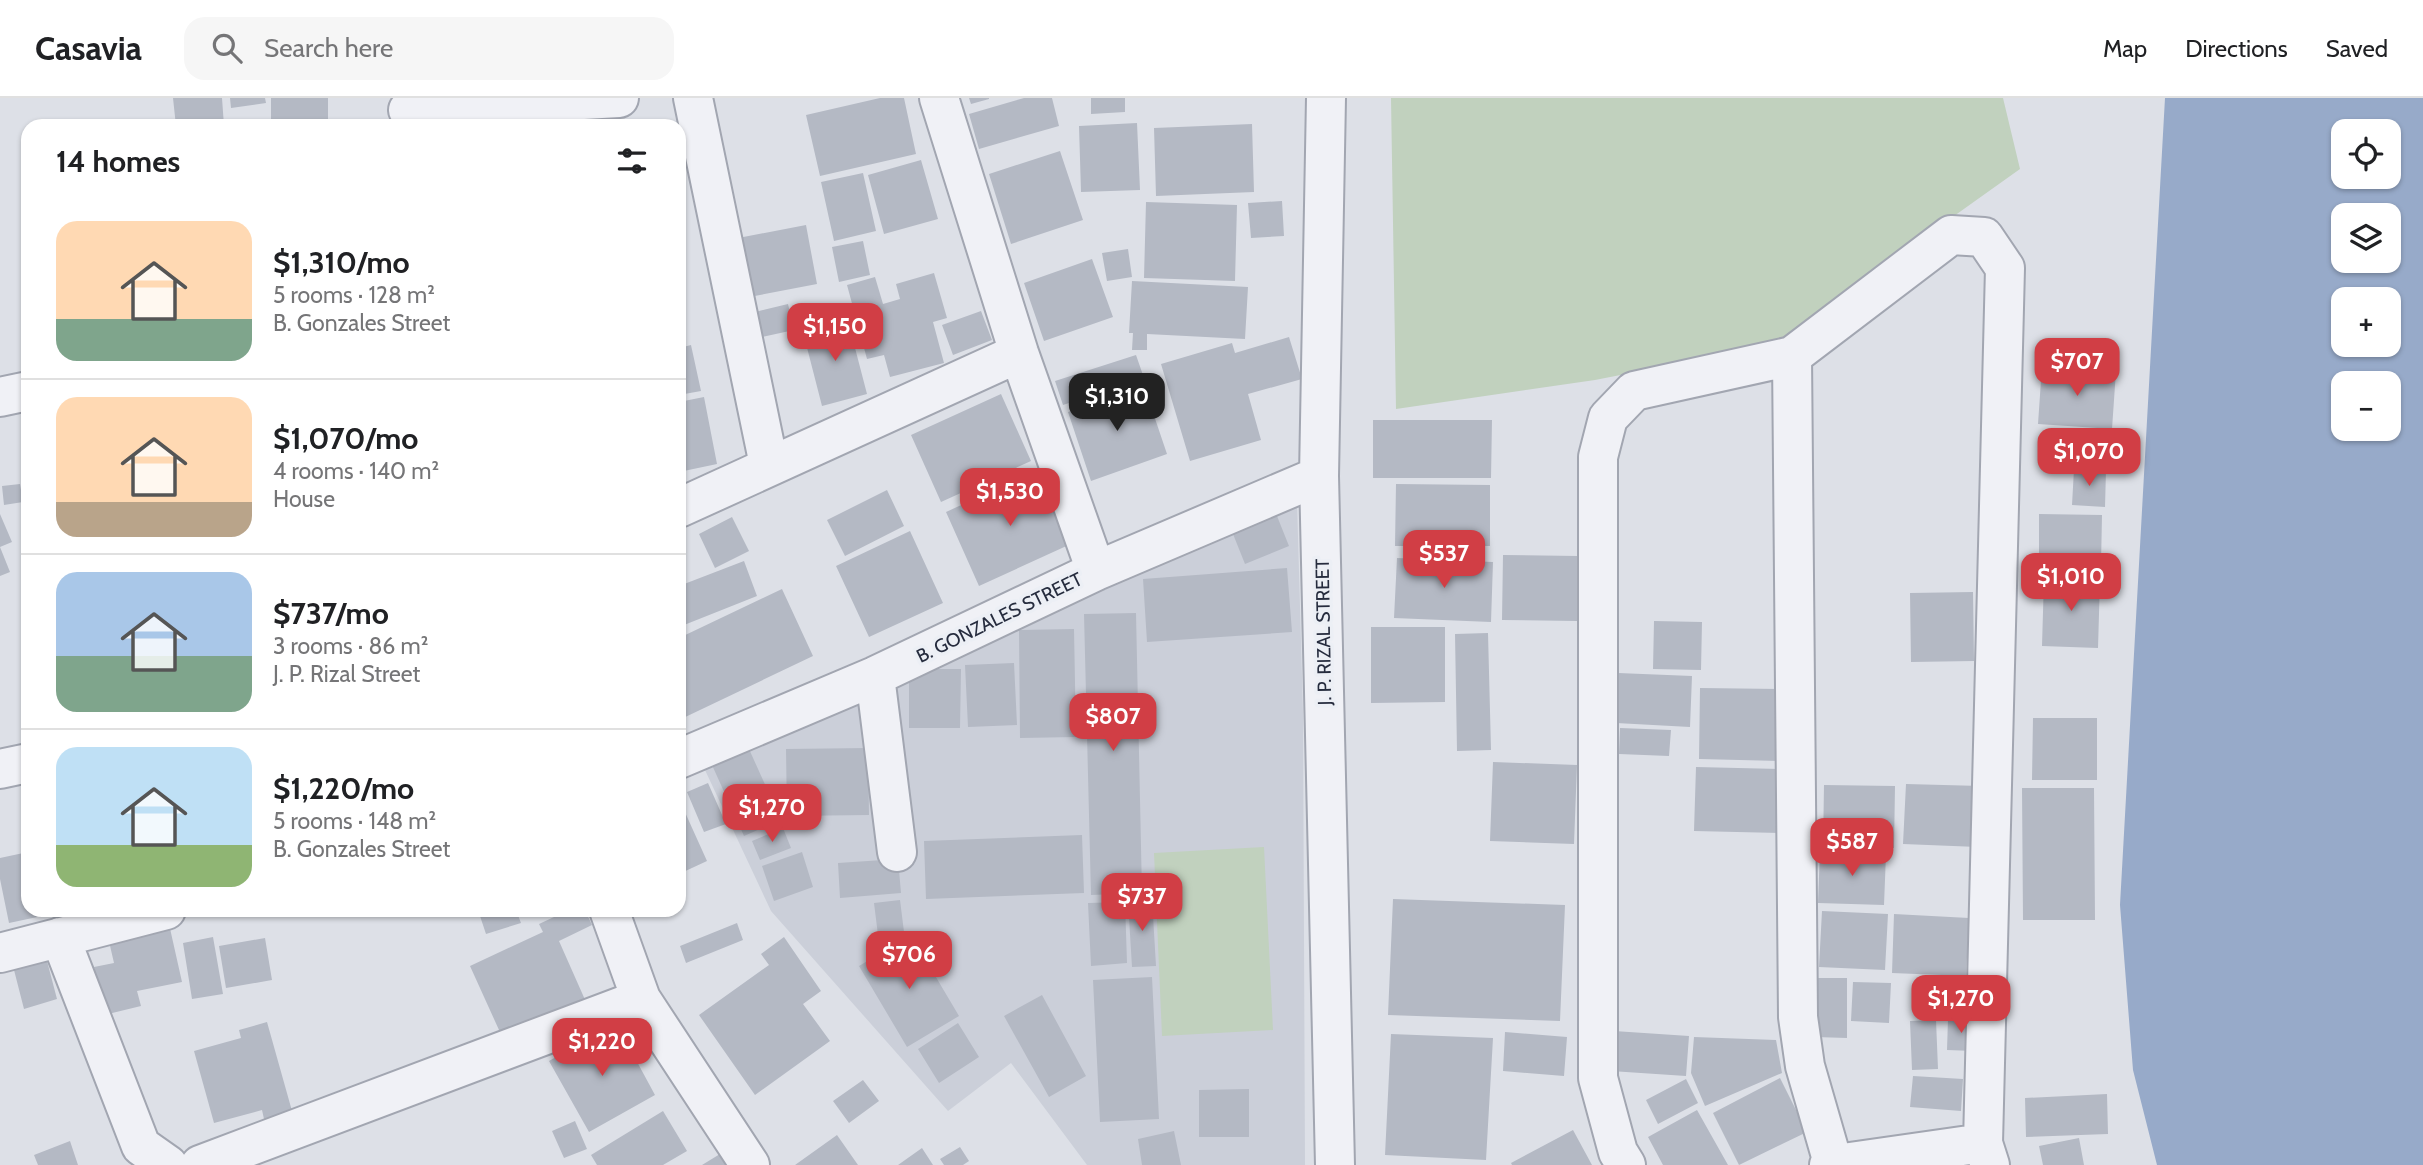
<!DOCTYPE html>
<meta charset="utf-8">
<style>
body{margin:0;font-family:Cabin,sans-serif;background:#f6f6f6;color:#202124;height:100vh;display:flex;flex-direction:column;font-size:26px;white-space:nowrap}
*{box-sizing:border-box;margin:0}
p{font-size:23px;color:#757577}
.icon{flex:none;width:38px;height:38px;fill:none;stroke:currentColor;stroke-width:2;stroke-linecap:round;stroke-linejoin:round}
.map{position:relative;flex:1;overflow:hidden}
.side{position:absolute;left:21px;top:21px;width:665px;height:798px;display:flex;flex-direction:column;background:#fff;border-radius:21px;box-shadow:0 2px 5px #0004}
.side>*{flex:none}
.buttons{position:absolute;left:2331px;top:21px;display:grid;gap:14px}
.buttons a{display:grid;place-items:center;width:70px;height:70px;border-radius:14px;background:#fff;box-shadow:0 2px 5px #0004;font-size:35px}
.price{position:absolute;translate:-50% -60px;padding:0 16px;border-radius:14px;background:#d13e45;color:#fff;font-size:23px;line-height:46px;filter:drop-shadow(0 2px 4px #0008)}
.price::after{content:'';position:absolute;left:50%;top:42px;width:21px;height:16px;margin-left:-10px;background:inherit;clip-path:polygon(0 0,100% 0,50% 100%)}
.price.active{background:#222;color:#fff}
ul{padding:0;list-style:none}
li{display:flex;align-items:center;gap:21px;height:175px;padding:0 35px}
li+li{border-top:2px solid #e0e0e0}
li span{display:grid;place-items:center;flex:none;width:196px;height:140px;border-radius:21px;color:#555}
li>.icon{margin-inline-start:auto}
span .icon{width:84px;height:84px;fill:#fffc;stroke-width:1}
li b{font-size:30px}
h2{display:flex;justify-content:space-between;align-items:center;height:84px;padding:0 35px;font-size:30px}
header{display:flex;align-items:center;gap:42px;box-sizing:border-box;height:98px;padding:0 35px;background:#fff;border-bottom:2px solid #e0e0e0}
header strong{font-size:33px}
nav{display:flex;gap:38px;margin-inline-start:auto;font-size:24px}
.search{width:490px;height:63px;background:#f6f6f6;display:flex;align-items:center;gap:18px;box-sizing:border-box;padding:0 24px;border-radius:21px;color:#757577;font-size:26px}
.map>svg:first-child{display:block}
</style>
<header>
<strong>Casavia</strong>
<div class="search"><svg class="icon" aria-label="search" viewBox="0 0 24 24"><circle cx="10" cy="10" r="6"/><path d="M15 15l6 6"/></svg>Search here</div>
<nav><a>Map</a><a>Directions</a><a>Saved</a></nav>
</header>
<div class="map">
<svg width="2423" height="1067" viewBox="0 0 2423 1067">
<rect width="100%" height="100%" fill="#dde0e7"/>
<!-- built -->
<path fill="#cbcfd9" d="M 1297,403 L 1303,614 L 1305,1067 L 1087,1067 L 1011,965 L 948,1013 L 771,813 L 705,672 Z"/>
<!-- green -->
<path fill="#c1d1be" d="M 1391,0 L 2003,0 L 2020,71 L 1773,247 L 1595,282 L 1396,311 Z
M 1264,749 L 1273,932 L 1162,938 L 1154,755 Z"/>
<!-- water -->
<path fill="#97aac9" fill-rule="evenodd" d="M 2165,0 L 2423,0 L 2423,1067 L 2157,1067 L 2133,972 L 2120,807 ZM 2343,33 L 2389,33 L 2389,79 L 2343,79 ZM 2343,117 L 2389,117 L 2389,163 L 2343,163 ZM 2343,201 L 2389,201 L 2389,247 L 2343,247 ZM 2343,285 L 2389,285 L 2389,331 L 2343,331 Z"/>
<!-- building -->
<path fill="#b4b9c4" d="M 173,0 L 222,0 L 224,28 L 176,28 Z
M 230,0 L 265,0 L 266,5 L 231,10 Z
M 271,0 L 328,0 L 328,28 L 271,28 Z
M 880,0 L 904,0 L 916,56 L 820,78 L 806,17 Z
M 969,0 L 989,0 L 989,1 L 971,6 Z
M 1024,0 L 1052,0 L 1059,28 L 979,51 L 969,16 Z
M 1091,0 L 1125,0 L 1125,14 L 1091,16 Z
M 599,17 L 601,28 L 564,28 L 563,22 Z
M 1137,25 L 1140,92 L 1081,94 L 1079,28 Z
M 1252,26 L 1254,94 L 1156,98 L 1154,30 Z
M 1060,53 L 1083,122 L 1011,146 L 989,76 Z
M 921,62 L 938,121 L 884,136 L 868,77 Z
M 863,75 L 876,133 L 834,143 L 821,84 Z
M 1282,103 L 1284,138 L 1251,140 L 1248,105 Z
M 1146,104 L 1237,107 L 1235,183 L 1144,180 Z
M 806,127 L 817,186 L 744,200 L 733,141 Z
M 863,143 L 870,177 L 839,184 L 832,149 Z
M 1128,151 L 1132,179 L 1107,183 L 1102,155 Z
M 1092,161 L 1113,219 L 1044,243 L 1024,185 Z
M 934,175 L 947,220 L 933,224 L 944,265 L 890,279 L 884,257 L 867,261 L 847,187 L 875,179 L 883,206 L 900,201 L 896,186 Z
M 1132,183 L 1248,189 L 1245,241 L 1147,236 L 1147,252 L 1132,252 L 1133,235 L 1129,235 Z
M 788,206 L 794,232 L 757,240 L 751,215 Z
M 981,213 L 992,242 L 953,257 L 942,227 Z
M 848,223 L 867,296 L 822,308 L 803,234 Z
M 1289,239 L 1302,281 L 1248,296 L 1261,342 L 1190,363 L 1161,266 L 1232,245 L 1235,255 Z
M 691,247 L 701,293 L 679,297 L 679,250 Z
M 1136,257 L 1144,280 L 1063,307 L 1055,283 Z
M 2042,268 L 2116,273 L 2112,331 L 2038,326 Z
M 1144,288 L 1167,356 L 1091,383 L 1068,314 Z
M 1001,296 L 1031,363 L 941,404 L 911,337 Z
M 704,299 L 717,366 L 679,374 L 679,304 Z
M 1373,322 L 1492,322 L 1491,380 L 1373,380 Z
M 2069,334 L 2101,336 L 2098,366 L 2068,365 Z
M 1040,371 L 1073,445 L 979,488 L 946,414 Z
M 2074,371 L 2106,372 L 2105,409 L 2072,407 Z
M 20,386 L 23,404 L 4,407 L 2,388 Z
M 1396,386 L 1490,387 L 1490,448 L 1395,448 Z
M 887,392 L 904,428 L 845,458 L 827,422 Z
M 1275,413 L 1289,448 L 1245,466 L 1231,431 Z
M 0,416 L 12,444 L 0,449 L 10,474 L 0,478 Z
M 2039,416 L 2102,417 L 2101,467 L 2039,467 Z
M 732,419 L 749,453 L 715,470 L 699,436 Z
M 910,433 L 943,505 L 869,539 L 836,468 Z
M 1503,457 L 1578,458 L 1577,523 L 1502,522 Z
M 1397,460 L 1493,464 L 1491,524 L 1394,520 Z
M 744,463 L 757,498 L 679,529 L 679,488 Z
M 1287,470 L 1292,534 L 1147,544 L 1143,481 Z
M 2044,480 L 2100,482 L 2098,550 L 2042,548 Z
M 782,491 L 813,558 L 679,622 L 679,540 Z
M 1973,494 L 1974,563 L 1911,564 L 1910,495 Z
M 1136,515 L 1142,795 L 1091,797 L 1084,516 Z
M 1654,523 L 1702,524 L 1701,572 L 1653,571 Z
M 1371,529 L 1445,529 L 1445,604 L 1371,605 Z
M 1074,531 L 1076,639 L 1020,640 L 1019,532 Z
M 1488,535 L 1491,652 L 1457,653 L 1455,536 Z
M 1014,565 L 1017,627 L 968,629 L 965,567 Z
M 909,571 L 961,571 L 960,630 L 909,630 Z
M 1618,575 L 1692,578 L 1690,629 L 1616,625 Z
M 1700,590 L 1782,591 L 1781,663 L 1699,661 Z
M 2033,620 L 2097,620 L 2097,682 L 2032,682 Z
M 1620,630 L 1671,632 L 1669,658 L 1619,656 Z
M 868,650 L 869,717 L 787,718 L 786,651 Z
M 749,651 L 781,722 L 744,738 L 712,667 Z
M 1493,664 L 1577,667 L 1574,746 L 1490,743 Z
M 1696,669 L 1782,671 L 1780,735 L 1694,733 Z
M 708,685 L 726,726 L 704,734 L 687,694 Z
M 1906,686 L 1981,688 L 1978,749 L 1903,746 Z
M 1824,687 L 1895,688 L 1894,750 L 1823,749 Z
M 2022,690 L 2094,690 L 2095,822 L 2023,822 Z
M 679,701 L 707,763 L 679,776 Z
M 783,730 L 791,750 L 760,762 L 752,743 Z
M 1082,737 L 1084,795 L 926,801 L 924,743 Z
M 1820,753 L 1886,756 L 1884,807 L 1818,805 Z
M 28,754 L 28,812 L 40,812 L 42,818 L 9,825 L 0,781 L 0,760 Z
M 802,754 L 813,789 L 774,803 L 762,768 Z
M 898,761 L 901,795 L 840,800 L 838,765 Z
M 1152,801 L 1156,868 L 1132,869 L 1128,803 Z
M 1393,801 L 1565,807 L 1560,923 L 1388,917 Z
M 900,802 L 904,834 L 878,837 L 874,805 Z
M 1125,804 L 1127,865 L 1091,868 L 1088,805 Z
M 478,812 L 516,812 L 521,825 L 486,836 Z
M 569,812 L 585,812 L 592,827 L 559,843 L 586,904 L 504,943 L 470,868 L 543,834 L 539,826 Z
M 1822,813 L 1888,816 L 1885,872 L 1819,869 Z
M 1894,816 L 1969,820 L 1966,878 L 1892,875 Z
M 737,825 L 743,842 L 686,865 L 680,848 Z
M 169,826 L 182,884 L 137,893 L 141,908 L 104,917 L 94,869 L 114,865 L 108,839 Z
M 911,837 L 959,918 L 907,949 L 859,868 Z
M 213,839 L 223,896 L 192,901 L 183,845 Z
M 784,839 L 821,893 L 803,906 L 830,943 L 755,997 L 699,917 L 769,867 L 761,856 Z
M 265,840 L 272,882 L 226,890 L 219,848 Z
M 47,863 L 57,901 L 24,911 L 14,872 Z
M 1152,879 L 1159,1021 L 1100,1024 L 1093,882 Z
M 1816,880 L 1847,880 L 1847,940 L 1815,939 Z
M 1945,881 L 1979,883 L 1978,914 L 1944,913 Z
M 1853,884 L 1891,885 L 1889,925 L 1851,923 Z
M 1042,897 L 1086,978 L 1049,999 L 1004,918 Z
M 1948,921 L 1976,922 L 1974,953 L 1947,952 Z
M 1936,922 L 1938,971 L 1912,972 L 1910,923 Z
M 267,924 L 292,1013 L 264,1021 L 262,1012 L 214,1025 L 194,953 L 241,940 L 239,932 Z
M 616,925 L 655,997 L 589,1034 L 549,963 Z
M 958,925 L 979,959 L 939,985 L 918,951 Z
M 1614,933 L 1689,938 L 1686,978 L 1611,973 Z
M 1505,934 L 1567,939 L 1564,978 L 1503,973 Z
M 1391,936 L 1493,940 L 1486,1062 L 1385,1057 Z
M 1694,939 L 1776,942 L 1782,975 L 1705,1008 L 1691,975 Z
M 1913,978 L 1963,981 L 1961,1013 L 1910,1009 Z
M 1780,980 L 1807,1034 L 1739,1067 L 1713,1015 Z
M 1686,981 L 1698,1005 L 1658,1026 L 1646,1002 Z
M 863,982 L 879,1003 L 849,1025 L 833,1003 Z
M 1249,991 L 1249,1039 L 1199,1039 L 1199,992 Z
M 2107,996 L 2108,1036 L 2026,1039 L 2025,1000 Z
M 1697,1012 L 1728,1067 L 1663,1067 L 1648,1039 Z
M 663,1013 L 687,1053 L 663,1067 L 597,1067 L 591,1057 Z
M 575,1023 L 587,1051 L 564,1060 L 552,1033 Z
M 1573,1032 L 1592,1067 L 1512,1067 L 1511,1065 Z
M 1174,1033 L 1181,1067 L 1142,1067 L 1138,1041 Z
M 837,1037 L 858,1067 L 795,1067 Z
M 2079,1040 L 2084,1067 L 2043,1067 L 2039,1048 Z
M 70,1043 L 78,1067 L 38,1067 L 34,1057 Z
M 960,1049 L 969,1063 L 963,1067 L 944,1067 L 940,1061 Z
M 922,1050 L 933,1067 L 898,1067 Z
M 720,1056 L 727,1067 L 702,1067 Z"/>
<g fill="none" stroke-linecap="round" stroke-linejoin="round">
<defs>
<path id="minor" d="M 693,0 L 769,367
M 939,0 L 1019,255 L 1096,473
M 1326,0 L 1319,378 L 1335,1067
M 408,12 L 619,0
M 1792,258 L 1798,919 L 1805,968 L 1833,1065
M 0,299 L 28,293
M 679,410 L 1019,255
M 875,578 L 897,754
M 679,661 L 875,578 L 1096,473 L 1319,378
M 0,671 L 28,665
M 609,812 L 641,901 L 750,1067
M 60,839 L 141,1048 L 168,1067
M 0,855 L 166,812
M 200,1067 L 641,901
M 1626,1067 L 1618,1054 L 1598,980 L 1598,359 L 1608,320 L 1634,293 L 1792,258 L 1951,137 L 1984,139 L 2005,170 L 1983,1045 L 1990,1067
M 1829,1067 L 1983,1045"/>
</defs>
<!-- minor casing -->
<use href="#minor" stroke="#a2a6b1" stroke-width="42"/>
<!-- minor -->
<use href="#minor" stroke="#f0f1f6" stroke-width="38"/>
</g>
<g text-anchor="middle" stroke-width="7" stroke-linejoin="round" paint-order="stroke">
<!-- street labels -->
<g font-size="19" fill="#262c3e" stroke="#eceff5">
<text transform="translate(999 519) rotate(-26)" y="7">B. GONZALES STREET</text>
<text transform="translate(1323 534) rotate(-91)" y="7">J. P. RIZAL STREET</text>
</g>
</g>
</svg>
<div class="buttons">
<a><svg class="icon" aria-label="locate" viewBox="0 0 24 24"><circle cx="12" cy="12" r="6"/><path d="M12 2v4M12 18v4M2 12h4M18 12h4"/></svg></a>
<a><svg class="icon" aria-label="layers" viewBox="0 0 24 24"><path d="M12 4l9 5-9 5-9-5zM3 14l9 5 9-5"/></svg></a>
<a>+</a>
<a>−</a>
</div>
<b class="price" style="left:835px;top:265px">$1,150</b>
<b class="price" style="left:2077px;top:300px">$707</b>
<b class="price active" style="left:1117px;top:335px">$1,310</b>
<b class="price" style="left:2089px;top:390px">$1,070</b>
<b class="price" style="left:1010px;top:430px">$1,530</b>
<b class="price" style="left:1444px;top:492px">$537</b>
<b class="price" style="left:2071px;top:515px">$1,010</b>
<b class="price" style="left:1113px;top:655px">$807</b>
<b class="price" style="left:772px;top:746px">$1,270</b>
<b class="price" style="left:1852px;top:780px">$587</b>
<b class="price" style="left:1142px;top:835px">$737</b>
<b class="price" style="left:909px;top:893px">$706</b>
<b class="price" style="left:1961px;top:937px">$1,270</b>
<b class="price" style="left:602px;top:980px">$1,220</b>
<section class="side">
<h2>14 homes<svg class="icon" aria-label="filters" viewBox="0 0 24 24"><path d="M4 7h16M4 17h16"/><circle cx="9" cy="7" r="2"/><circle cx="15" cy="17" r="2"/></svg></h2>
<ul>
<li><span style="background:linear-gradient(#ffd9b3 70%,#7fa58c 0)"><svg class="icon" aria-label="home" viewBox="0 0 24 24"><path d="M3 11l9-7 9 7M6 9v11h12V9"/></svg></span><div><b>$1,310/mo</b><p>5 rooms · 128 m²</p><p>B. Gonzales Street</p></div></li>
<li><span style="background:linear-gradient(#ffd9b3 75%,#b9a48a 0)"><svg class="icon" aria-label="home" viewBox="0 0 24 24"><path d="M3 11l9-7 9 7M6 9v11h12V9"/></svg></span><div><b>$1,070/mo</b><p>4 rooms · 140 m²</p><p>House</p></div></li>
<li><span style="background:linear-gradient(#a9c7e8 60%,#7fa58c 0)"><svg class="icon" aria-label="home" viewBox="0 0 24 24"><path d="M3 11l9-7 9 7M6 9v11h12V9"/></svg></span><div><b>$737/mo</b><p>3 rooms · 86 m²</p><p>J. P. Rizal Street</p></div></li>
<li><span style="background:linear-gradient(#bfe0f5 70%,#8fb573 0)"><svg class="icon" aria-label="home" viewBox="0 0 24 24"><path d="M3 11l9-7 9 7M6 9v11h12V9"/></svg></span><div><b>$1,220/mo</b><p>5 rooms · 148 m²</p><p>B. Gonzales Street</p></div></li>
</ul>
</section>
</div>
